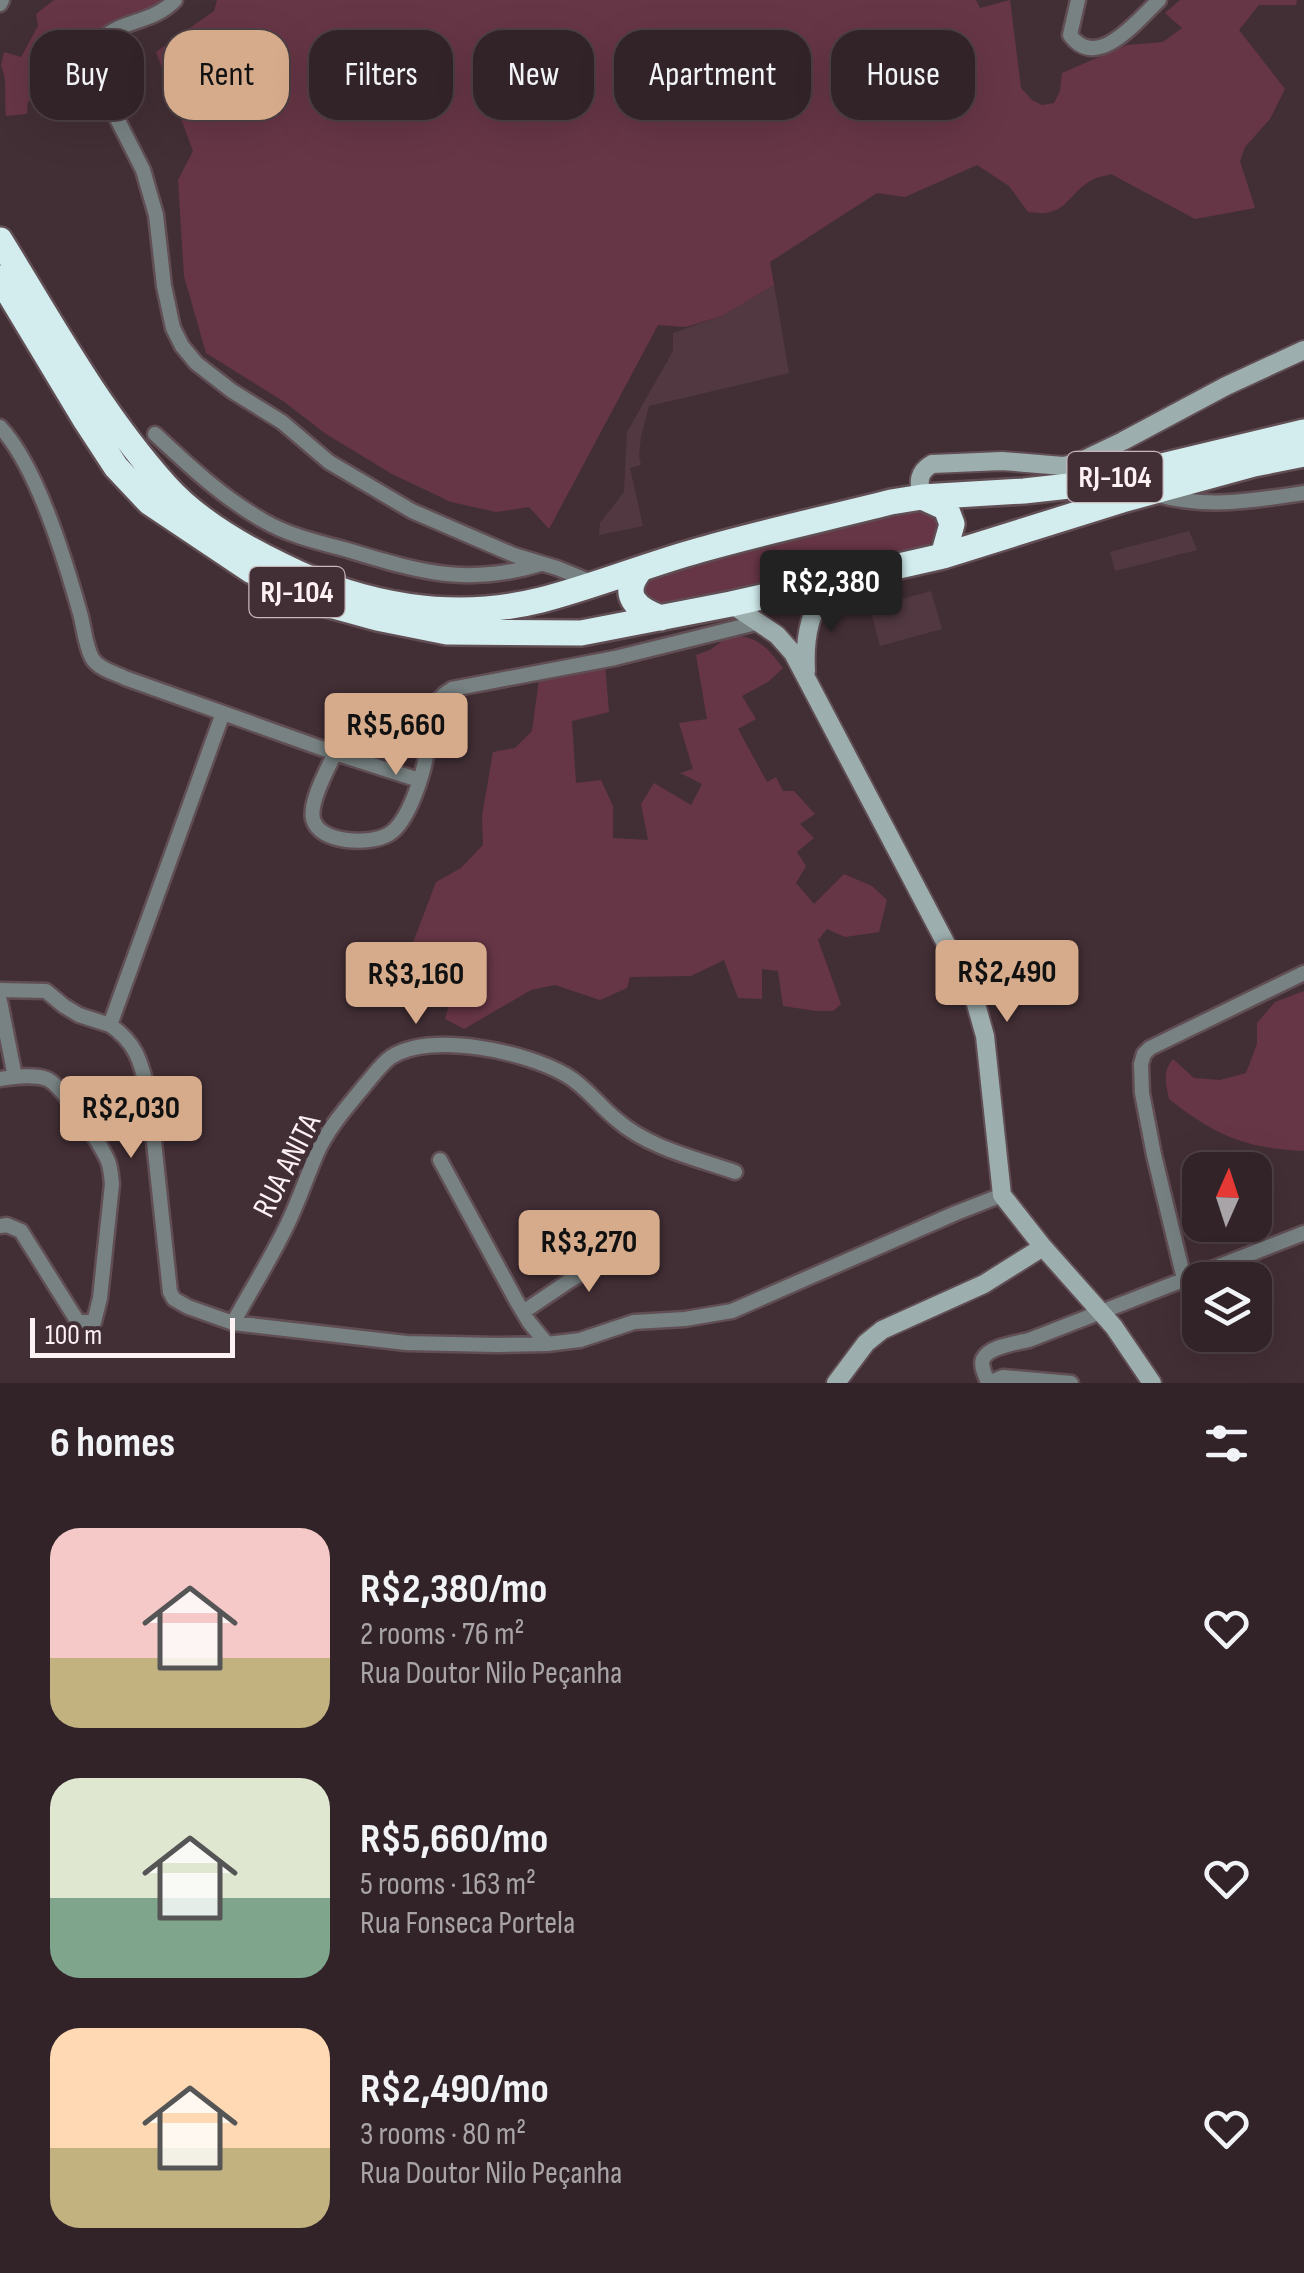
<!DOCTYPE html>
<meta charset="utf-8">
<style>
body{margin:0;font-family:"Sofia Sans Condensed",sans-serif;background:#3d2f34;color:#f1f3f6;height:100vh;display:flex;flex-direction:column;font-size:38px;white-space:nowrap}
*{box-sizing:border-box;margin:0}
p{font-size:32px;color:#a8a4a8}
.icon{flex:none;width:55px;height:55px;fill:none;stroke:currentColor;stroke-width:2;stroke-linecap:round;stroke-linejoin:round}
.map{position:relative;height:1383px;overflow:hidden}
.side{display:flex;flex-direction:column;background:#322328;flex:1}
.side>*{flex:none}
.banner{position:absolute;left:30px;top:30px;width:1245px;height:90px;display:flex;gap:20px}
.needle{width:65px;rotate:3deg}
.fabs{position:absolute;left:1182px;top:1152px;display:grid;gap:20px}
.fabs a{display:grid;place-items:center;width:90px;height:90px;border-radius:20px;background:#322328;box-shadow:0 10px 40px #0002,0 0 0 2px #4d4045;font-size:50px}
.scale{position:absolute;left:30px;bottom:25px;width:205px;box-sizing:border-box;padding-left:10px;border:5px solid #fef1f4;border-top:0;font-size:28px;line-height:35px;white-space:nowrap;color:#fef1f4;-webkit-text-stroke:8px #422f35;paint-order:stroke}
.price{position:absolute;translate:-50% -85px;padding:0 22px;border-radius:10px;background:#d6ab8b;color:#111;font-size:32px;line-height:65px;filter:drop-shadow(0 2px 5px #0008)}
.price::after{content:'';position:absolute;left:50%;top:60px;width:30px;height:22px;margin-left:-15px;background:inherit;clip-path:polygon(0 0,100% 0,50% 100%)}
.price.on{background:#222;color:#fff}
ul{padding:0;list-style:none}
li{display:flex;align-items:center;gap:30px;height:250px;padding:0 50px}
li span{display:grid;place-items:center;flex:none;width:280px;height:200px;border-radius:30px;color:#555}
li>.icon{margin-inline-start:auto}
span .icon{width:120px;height:120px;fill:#fffc;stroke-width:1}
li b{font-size:42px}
h2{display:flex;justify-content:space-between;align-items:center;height:120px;padding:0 50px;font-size:42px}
.chip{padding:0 35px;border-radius:30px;background:#322328;box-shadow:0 10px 40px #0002,0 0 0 2px #4d4045;font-size:35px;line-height:90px}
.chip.on{background:#d6ab8b;color:#111}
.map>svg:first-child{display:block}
</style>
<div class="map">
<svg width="1304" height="1383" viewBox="0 0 1304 1383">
<rect width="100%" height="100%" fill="#422f35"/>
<!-- built -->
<path fill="#523941" d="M 774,285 L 789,373 L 649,406 L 641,436 L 639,456 L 641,465 L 630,468 L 643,526 L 599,535 L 600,523 L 624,492 L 627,432 L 673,351 L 673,333 L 722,316 Z
M 1189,531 L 1197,550 L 1115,571 L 1110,552 Z
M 931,591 L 942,629 L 880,646 L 870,608 Z"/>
<!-- green -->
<path fill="#673646" d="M 54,0 L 163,0 C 152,10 140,13 126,17 C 95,27 90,55 82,83 L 63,87 L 65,106 L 47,111 L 45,101 L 28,101 L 27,114 L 6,116 C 4,100 8,79 1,66 L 4,52 L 21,57 L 38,26 L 36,14 Z
M 217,0 L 976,0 L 980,8 L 1010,0 L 1021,88 L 1032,100 L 1042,105 L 1054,103 L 1060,91 L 1062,73 L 1127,45 L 1163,42 L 1182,28 L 1165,13 L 1180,0 L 1297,0 L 1296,5 L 1259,5 L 1239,30 L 1285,89 L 1270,119 L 1245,147 L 1240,161 L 1255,208 L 1195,219 L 1111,174 C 1106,176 1100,176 1094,179 C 1066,193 1068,219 1028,212 L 1009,186 L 977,165 L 905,197 L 877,193 L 770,262 L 774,285 L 722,316 L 686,327 L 658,325 L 549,529 L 529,507 L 496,512 L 451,502 L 392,474 L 326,434 L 283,401 L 206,353 L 184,276 L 178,180 L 193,151 L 156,52 L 214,11 Z
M 913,508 C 936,515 943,521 930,544 L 783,582 L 670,606 L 650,605 L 642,589 L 650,579 L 676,570 L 889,512 Z
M 730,635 C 759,637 766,646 783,668 L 768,682 L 742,696 L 756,719 L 738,729 L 767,782 L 776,777 L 783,791 L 794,791 L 815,814 L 800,824 L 814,838 L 797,852 L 806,866 L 796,883 L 814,904 L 844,874 L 872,886 L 887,900 L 879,932 L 845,937 L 827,929 L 818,940 L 841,1004 L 833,1011 L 816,1011 L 783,1006 L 778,971 L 762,969 L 762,999 L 738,998 L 724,960 L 691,976 L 630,977 L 627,988 L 600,1000 L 555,985 L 531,990 L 464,1029 L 445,1019 L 454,988 L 406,961 L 436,882 L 461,868 L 483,845 L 482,816 L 493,752 L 515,748 L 532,731 L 539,679 L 605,665 L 609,712 L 572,721 L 576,783 L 601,780 L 613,806 L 613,838 L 648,840 L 641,804 L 654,783 L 691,805 L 702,784 L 680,773 L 693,769 L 679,723 L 707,719 L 696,655 L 710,650 Z
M 1304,991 L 1304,1151 C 1245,1148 1216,1136 1169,1099 C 1166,1083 1162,1072 1173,1059 L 1194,1078 L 1220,1080 L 1246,1073 L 1257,1044 L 1257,1023 L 1275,1002 Z"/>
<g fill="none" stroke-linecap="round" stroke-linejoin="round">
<defs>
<path id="street" d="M 175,0 C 144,34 79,13 100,85 L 143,170 L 156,215 L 164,286 L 173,328 L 182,346 L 196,363 L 232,391 L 282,422 L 329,462 L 412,511 L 514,555 L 557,568 L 594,583
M 1078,0 L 1070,35 C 1097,72 1138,20 1159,0
M 0,4 L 2,0
M 0,427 C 37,466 65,560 80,613 C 84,627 85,645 92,658 C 98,669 115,673 125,678 L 335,753 L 419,780
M 155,434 C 188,465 223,498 264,521 C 288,535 317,542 344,549 C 417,571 465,587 541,564
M 1154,494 C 1206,509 1251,501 1304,493
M 223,713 L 110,1025 C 138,1044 141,1064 149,1095 L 170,1292 L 174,1299 L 188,1307 L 233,1323 L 406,1343 L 497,1345 L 547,1344 L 580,1340 L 634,1322 L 685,1319 L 732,1311 L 956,1213 L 1002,1195
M 335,753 C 328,768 309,802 313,819 C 319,844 371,845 389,834 C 409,822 424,772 427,750 C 431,724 426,704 452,689 L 615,658 L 760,622
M 0,990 L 46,991 L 64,1006 L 79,1015 L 110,1025
M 0,1001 L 15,1077
M 0,1079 C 14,1077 34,1074 47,1079 C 62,1085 101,1145 108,1161 C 111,1169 111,1176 112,1184 L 100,1298 L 94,1322 L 78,1322 L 21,1231 L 7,1225 L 0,1226
M 440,1160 L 516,1300 L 529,1322 L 547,1344
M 1184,1279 L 1154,1155 L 1142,1093 L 1141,1064 L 1144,1054 L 1150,1048 L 1304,973
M 523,1312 L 569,1281 L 633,1244
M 233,1323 C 251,1290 272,1257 288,1223 C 299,1200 307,1176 317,1153 C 328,1128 348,1106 365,1085 C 373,1076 381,1064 391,1057 C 432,1031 527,1052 566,1075 C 587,1087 599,1106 617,1120 C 649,1148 695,1158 735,1172
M 988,1383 C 986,1376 980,1366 983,1359 C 989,1346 1017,1343 1029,1340 L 1304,1233
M 988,1383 L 1003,1377 L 1071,1383"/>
<path id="secondary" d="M 922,497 C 918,482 918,472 932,464 L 1002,461 L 1063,466 L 1077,463 L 1123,441 L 1226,386 L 1304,350
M 731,604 L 777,635 L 793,653 L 974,997 L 985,1036 L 1002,1195 L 1043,1247 L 1114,1327 L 1152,1383
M 806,671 C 804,636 810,607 833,581
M 836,1383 L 866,1343 L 882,1330 L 984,1284 L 1043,1247"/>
<path id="highway" d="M 0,240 C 51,323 99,411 165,485 C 196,520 241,546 283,566 C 363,606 453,622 541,600 C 595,586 646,565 700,550 C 763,532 828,518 891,502 L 922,497 L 1024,491 L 1087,484 L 1304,432
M 0,278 L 86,421 L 116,467 L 149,502 L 252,571 L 319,602 L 377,618 L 447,632 L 581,633 L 731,604 L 943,556 L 1122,500 L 1254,464 L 1304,454
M 922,497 L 946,508 L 952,524 L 943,556
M 640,570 C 620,595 636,609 661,618"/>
</defs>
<!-- street casing -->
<use href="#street" stroke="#604e54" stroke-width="19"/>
<!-- secondary casing -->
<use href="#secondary" stroke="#604e54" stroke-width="22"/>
<!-- highway casing -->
<use href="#highway" stroke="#604e54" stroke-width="30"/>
<!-- street -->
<use href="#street" stroke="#788282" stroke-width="14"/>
<!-- secondary -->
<use href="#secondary" stroke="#9daeae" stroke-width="18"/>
<!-- highway -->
<use href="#highway" stroke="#d3edee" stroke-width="25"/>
</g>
<g text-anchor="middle" stroke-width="10" stroke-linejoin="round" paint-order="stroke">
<!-- shield labels -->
<g fill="#422f35" stroke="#c6b7bb" stroke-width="2.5">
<rect x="1067.5" y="452" width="95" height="50" rx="8"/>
<rect x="249.5" y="567" width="95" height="50" rx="8"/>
</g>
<g font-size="30" font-weight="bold" fill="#fef1f4">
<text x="1115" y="487">RJ-104</text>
<text x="297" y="602">RJ-104</text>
</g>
<!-- street labels -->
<g font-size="32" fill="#fef1f4" stroke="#422f35">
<text transform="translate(286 1165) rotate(-63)" y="11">RUA ANITA</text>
</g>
</g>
</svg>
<div class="fabs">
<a><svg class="needle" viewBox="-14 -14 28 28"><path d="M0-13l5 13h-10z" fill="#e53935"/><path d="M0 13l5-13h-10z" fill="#a8a4a8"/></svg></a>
<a><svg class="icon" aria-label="layers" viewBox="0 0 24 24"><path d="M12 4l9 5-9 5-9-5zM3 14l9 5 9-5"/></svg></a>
</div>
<div class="scale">100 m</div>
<b class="price on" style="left:831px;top:635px">R$2,380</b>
<b class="price" style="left:396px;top:778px">R$5,660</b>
<b class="price" style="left:1007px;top:1025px">R$2,490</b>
<b class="price" style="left:416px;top:1027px">R$3,160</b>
<b class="price" style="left:131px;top:1161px">R$2,030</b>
<b class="price" style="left:589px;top:1295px">R$3,270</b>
<div class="banner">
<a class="chip">Buy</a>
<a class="chip on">Rent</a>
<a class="chip">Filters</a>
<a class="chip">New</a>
<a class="chip">Apartment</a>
<a class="chip">House</a>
</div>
</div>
<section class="side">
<h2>6 homes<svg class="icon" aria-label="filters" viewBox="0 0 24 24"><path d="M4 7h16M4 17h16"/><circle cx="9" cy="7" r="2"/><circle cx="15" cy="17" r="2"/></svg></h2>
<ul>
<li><span style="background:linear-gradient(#f6c9c9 65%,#c2b280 0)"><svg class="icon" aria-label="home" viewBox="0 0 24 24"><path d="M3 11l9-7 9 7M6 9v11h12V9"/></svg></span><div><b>R$2,380/mo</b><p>2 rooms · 76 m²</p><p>Rua Doutor Nilo Peçanha</p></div><svg class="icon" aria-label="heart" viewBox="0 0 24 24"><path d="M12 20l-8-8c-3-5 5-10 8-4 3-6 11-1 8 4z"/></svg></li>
<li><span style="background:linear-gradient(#dfe7d0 60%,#7fa58c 0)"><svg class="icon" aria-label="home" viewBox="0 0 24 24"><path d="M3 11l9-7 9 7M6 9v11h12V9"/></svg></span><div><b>R$5,660/mo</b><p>5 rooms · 163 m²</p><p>Rua Fonseca Portela</p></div><svg class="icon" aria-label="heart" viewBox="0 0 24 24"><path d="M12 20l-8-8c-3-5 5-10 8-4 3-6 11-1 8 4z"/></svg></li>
<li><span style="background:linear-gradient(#ffd9b3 60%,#c2b280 0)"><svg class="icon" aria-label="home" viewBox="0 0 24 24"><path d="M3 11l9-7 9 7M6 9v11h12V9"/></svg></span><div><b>R$2,490/mo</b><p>3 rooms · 80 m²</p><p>Rua Doutor Nilo Peçanha</p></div><svg class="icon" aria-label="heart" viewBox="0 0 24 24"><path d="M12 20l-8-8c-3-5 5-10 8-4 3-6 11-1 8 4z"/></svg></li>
</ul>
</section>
